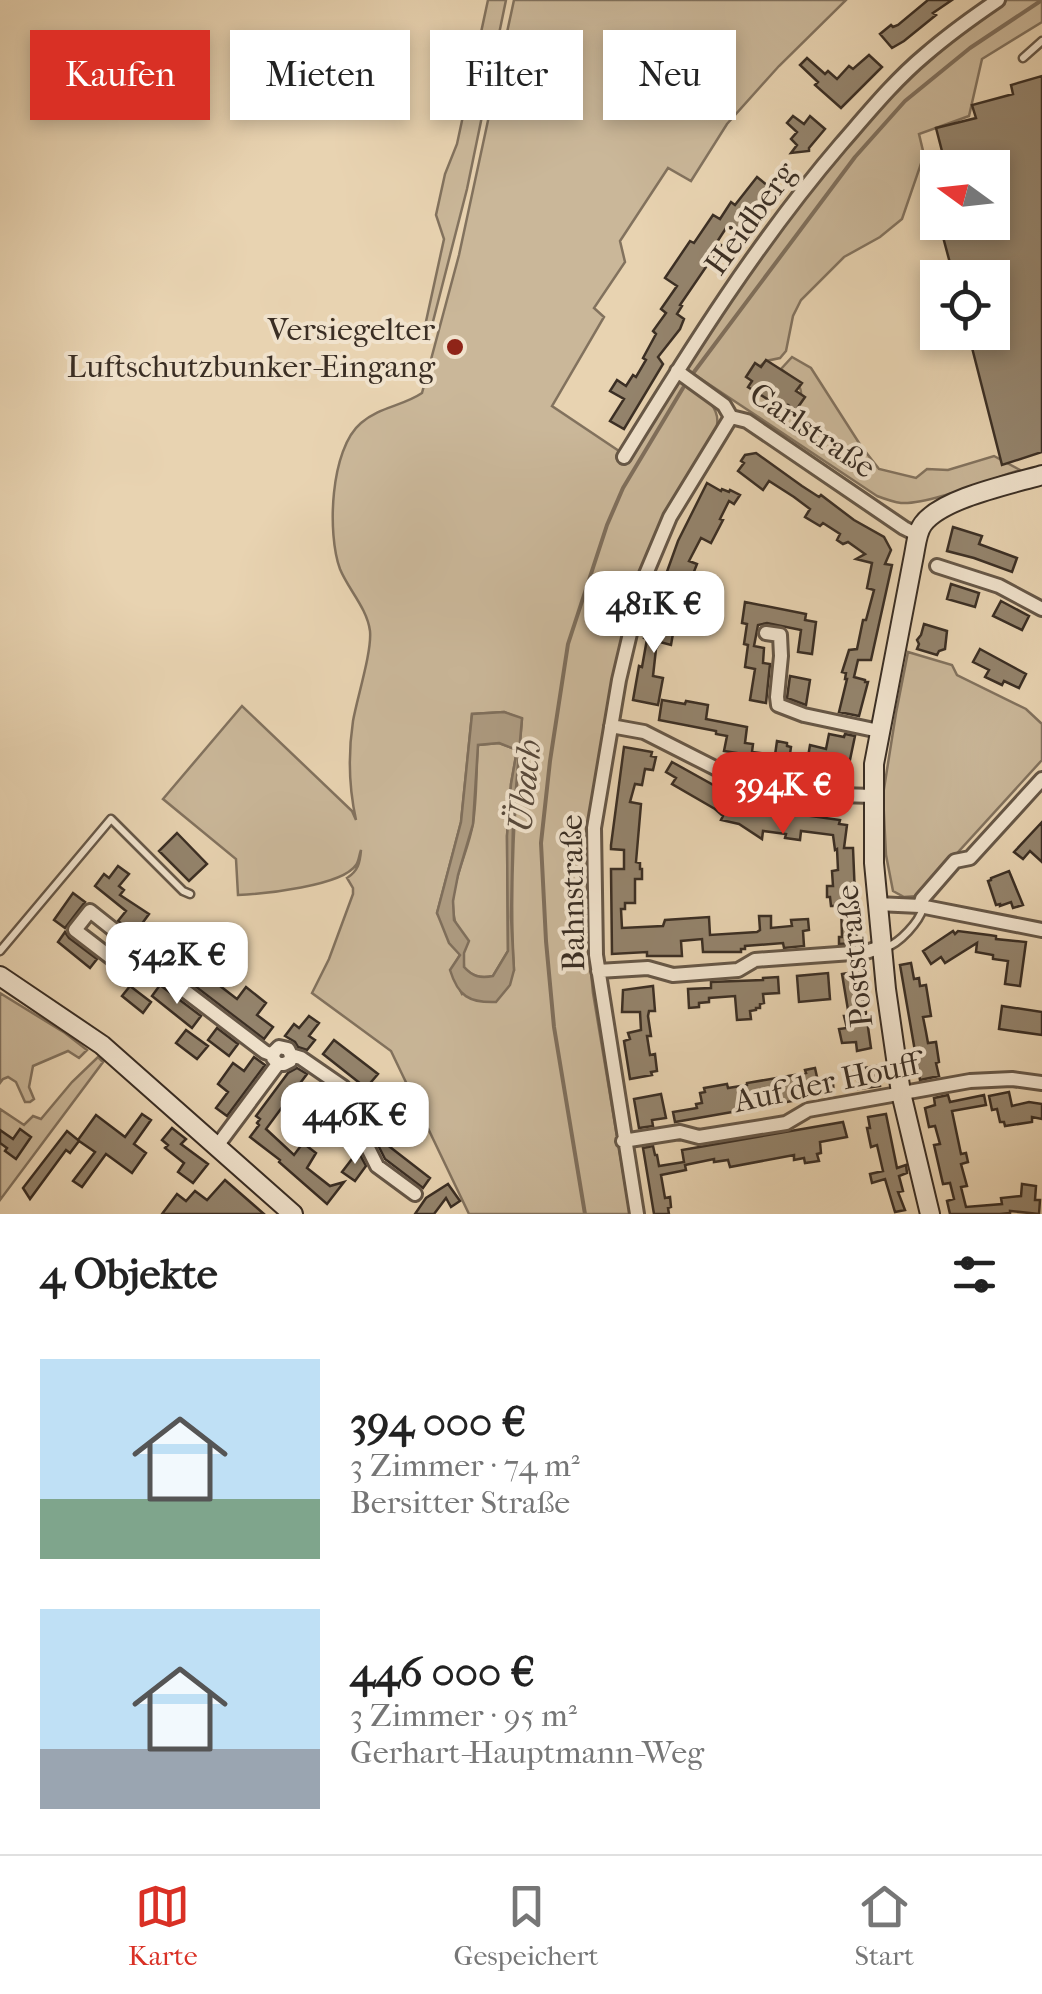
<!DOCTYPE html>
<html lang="de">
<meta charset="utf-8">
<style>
body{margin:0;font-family:"IM FELL French Canon",serif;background:#f6f6f6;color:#222;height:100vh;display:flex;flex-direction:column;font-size:38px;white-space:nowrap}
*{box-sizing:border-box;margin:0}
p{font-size:32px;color:#767676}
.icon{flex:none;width:55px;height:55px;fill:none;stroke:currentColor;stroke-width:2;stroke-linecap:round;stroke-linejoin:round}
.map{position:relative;height:1214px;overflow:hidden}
.details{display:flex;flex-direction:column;background:#fff;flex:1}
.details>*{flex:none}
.banner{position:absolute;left:30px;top:30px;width:982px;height:90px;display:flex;gap:20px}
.needle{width:65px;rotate:285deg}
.controls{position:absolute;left:920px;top:150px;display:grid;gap:20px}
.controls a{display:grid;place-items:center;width:90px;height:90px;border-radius:0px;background:#fff;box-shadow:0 5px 15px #0003;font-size:50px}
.price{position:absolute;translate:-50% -85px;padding:0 22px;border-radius:20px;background:#fff;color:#222;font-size:32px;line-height:65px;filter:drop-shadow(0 2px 5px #0008)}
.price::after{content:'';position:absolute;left:50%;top:60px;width:30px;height:22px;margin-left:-15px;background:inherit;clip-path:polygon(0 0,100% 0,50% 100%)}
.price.selected{background:#d93025;color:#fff}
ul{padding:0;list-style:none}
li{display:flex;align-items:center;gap:30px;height:250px;padding:0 40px}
li span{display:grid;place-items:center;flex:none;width:280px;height:200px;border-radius:0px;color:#555}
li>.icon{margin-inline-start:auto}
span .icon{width:120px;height:120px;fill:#fffc;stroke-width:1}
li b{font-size:42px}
h2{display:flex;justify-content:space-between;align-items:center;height:120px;padding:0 40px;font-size:42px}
.tag{padding:0 35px;border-radius:0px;background:#fff;box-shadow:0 5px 15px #0003;font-size:35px;line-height:90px}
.tag.selected{background:#d93025;color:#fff}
.tab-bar{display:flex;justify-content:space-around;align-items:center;height:140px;border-top:2px solid #e0e0e0;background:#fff;font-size:28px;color:#767676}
.tab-bar a{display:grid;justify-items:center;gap:5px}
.tab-bar .selected{color:#d93025}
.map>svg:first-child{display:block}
</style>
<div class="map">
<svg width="1042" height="1214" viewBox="0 0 1042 1214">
<rect width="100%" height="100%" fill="#e8d3b1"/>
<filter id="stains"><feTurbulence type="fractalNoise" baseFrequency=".002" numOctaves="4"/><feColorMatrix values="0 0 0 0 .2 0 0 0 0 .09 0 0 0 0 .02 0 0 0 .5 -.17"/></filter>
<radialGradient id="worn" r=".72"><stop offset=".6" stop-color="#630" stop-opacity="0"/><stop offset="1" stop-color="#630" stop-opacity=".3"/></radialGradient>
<!-- green -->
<path fill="#cab799" stroke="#82725e" stroke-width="2.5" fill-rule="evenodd" d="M 488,0 L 506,0 L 467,189 L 428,341 L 425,326 L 444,239 L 436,215 L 445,174 L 457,144 Z
M 514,0 L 846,0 L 779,66 L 727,124 L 691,181 L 668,168 L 620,241 L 625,262 L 594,308 L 604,317 L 552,406 L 628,457 L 677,379 C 696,392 724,403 716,430 L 666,514 L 626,625 L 605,724 L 590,814 L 588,940 L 593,993 L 630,1214 L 469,1214 L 391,1051 L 312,993 L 329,959 L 353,894 L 353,888 L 347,878 C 358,871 360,863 361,850 C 359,855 359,861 356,865 C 342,886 263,894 238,895 L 236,859 L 163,799 L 242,706 L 352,811 L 356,820 C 349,788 348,754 353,721 C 357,698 372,652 370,631 C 367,608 348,589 340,569 C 327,534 330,449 361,423 C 379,407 403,406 422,393 L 459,255 ZM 504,712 L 522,719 C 515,803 509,886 514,970 L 462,994 L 451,970 L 460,955 L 437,913 L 461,822 L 472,714 Z
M 1006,0 L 1042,0 L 1042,22 L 982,59 L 969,116 L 919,134 L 924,155 L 902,219 L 880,237 L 844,257 L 801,300 L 793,316 L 786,351 L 780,358 L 766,361 L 758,368 L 768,399 L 788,411 C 812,395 799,382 781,369 L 792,357 L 811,368 L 861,446 L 879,469 L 916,478 L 927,469 L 948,470 L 994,456 L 1020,470 C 991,479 928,505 901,503 C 893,502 885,499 877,496 L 683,367 L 818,176 L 912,71 Z
M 908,652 L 952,665 L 957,675 L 1026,709 L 1042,724 L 1042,760 L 918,896 L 904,897 L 893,891 L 886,855 L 883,795 L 896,713 Z
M 499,743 L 517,750 L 511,784 L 507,836 L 508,951 L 493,976 C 480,979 472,976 464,967 C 464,943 451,922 453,898 C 456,872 469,848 473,823 C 477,797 476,770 478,745 Z
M 0,993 L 65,1033 L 87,1050 L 79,1058 L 68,1051 L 33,1066 L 29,1087 L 34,1099 L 30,1102 L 25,1102 L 16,1082 L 8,1077 L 3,1079 L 0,1083 Z
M 98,1057 L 103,1062 L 0,1200 L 0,1109 L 24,1125 L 33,1116 L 41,1119 L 72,1082 Z"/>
<!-- water -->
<path fill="#ad9b81" stroke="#7f6f5c" stroke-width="2.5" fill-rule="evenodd" d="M 504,712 L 522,718 L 513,823 L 511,917 L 514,970 L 510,985 L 496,1002 C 469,1003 458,996 450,970 L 460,955 L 449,943 L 437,913 L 461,822 L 472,714 ZM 499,743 L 517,750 L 511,784 L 507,836 L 508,951 L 493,976 C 480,979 472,976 464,967 L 464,953 L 469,941 L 454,920 L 453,901 L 458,875 L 473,824 L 478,745 Z"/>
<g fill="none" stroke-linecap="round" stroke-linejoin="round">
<!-- stream -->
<path stroke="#7f6f5c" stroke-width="4" d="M 694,372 L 855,157 L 905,101 L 970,48 L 1042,0
M 585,1214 L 554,1027 L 546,941 L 541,843 L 550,761 L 568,644 L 607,525 L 623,488 L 683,388"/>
</g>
<!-- building -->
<path fill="#94846d" stroke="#3a2e24" stroke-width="2.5" d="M 928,0 L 952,0 L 933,13 L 936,15 L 904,41 L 892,48 L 880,34 L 891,25 L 893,27 L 898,25 Z
M 869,55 L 882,67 L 841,108 L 815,85 L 818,82 L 800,65 L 807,58 L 825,74 L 828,71 L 837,79 L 849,66 L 853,69 Z
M 1042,76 L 1042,452 L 1002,465 L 968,332 L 992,332 L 992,278 L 954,278 L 939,222 L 992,222 L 992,168 L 941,168 L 938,156 L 943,155 L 936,128 L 976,118 L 972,105 L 1013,94 L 1011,85 Z
M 793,116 L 804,124 L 810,116 L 825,129 L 809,148 L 809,151 L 791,153 L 797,145 L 791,139 L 797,132 L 787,123 Z
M 757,177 L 773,190 L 768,196 L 768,202 L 752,210 L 759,215 L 745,236 L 728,225 L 717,242 L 721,245 L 680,305 L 682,306 L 677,314 L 684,319 L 680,329 L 658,357 L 663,364 L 624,429 L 610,421 L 624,399 L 610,391 L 617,380 L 626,386 L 633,375 L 636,377 L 646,360 L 643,358 L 656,334 L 653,331 L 666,313 L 661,309 L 677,286 L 665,278 L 690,241 L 694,243 L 713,215 L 720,219 L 731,202 L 735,205 Z
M 766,360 L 802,383 L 796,391 L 805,397 L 796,410 L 788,405 L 785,410 L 748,387 L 752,381 L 746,377 L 755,363 L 761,367 Z
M 756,453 L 802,486 L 819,497 L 821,495 L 854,520 L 884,537 L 891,550 L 885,564 L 892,565 L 871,660 L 858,660 L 854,677 L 865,680 L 865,682 L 868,682 L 859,716 L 839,712 L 847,679 L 845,679 L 846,673 L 842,672 L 849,650 L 857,649 L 863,620 L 866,620 L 874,590 L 867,588 L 872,563 L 856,559 L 865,554 L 848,542 L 843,544 L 837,540 L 840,534 L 823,523 L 820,526 L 805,517 L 810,509 L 794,497 L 769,481 L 763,490 L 738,471 L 744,463 L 741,461 L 745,455 Z
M 707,483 L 721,491 L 722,489 L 729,492 L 730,490 L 740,495 L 734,504 L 729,501 L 720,519 L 723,520 L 711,543 L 701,538 L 689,561 L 697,564 L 686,592 L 678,589 L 675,590 L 673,596 L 660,591 L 678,541 Z
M 953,527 L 982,536 L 979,544 L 1017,558 L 1012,572 L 974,558 L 947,551 Z
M 951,584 L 979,593 L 975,607 L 947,599 Z
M 1001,601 L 1029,616 L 1022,630 L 993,616 Z
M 745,602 L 806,614 L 805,620 L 816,622 L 812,654 L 798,652 L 801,630 L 767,623 L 758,625 L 754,646 L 764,648 L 763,663 L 770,664 L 766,703 L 750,700 L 755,669 L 745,667 L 748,645 L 744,644 L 747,624 L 742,623 Z
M 662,606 L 677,611 L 671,645 L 660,642 L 656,649 L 653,676 L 663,678 L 658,705 L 633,700 L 639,666 L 642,667 L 647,639 L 644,638 L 651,614 L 659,617 Z
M 924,624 L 947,631 L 945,649 L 939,651 L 937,655 L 917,649 L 919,644 L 917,640 L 921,635 Z
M 980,649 L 1026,674 L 1019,688 L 1004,681 L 1002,685 L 985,677 L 989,670 L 973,662 Z
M 790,676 L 810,680 L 806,705 L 787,698 Z
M 662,700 L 685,704 L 686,701 L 708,705 L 706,719 L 747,727 L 745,743 L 753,744 L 752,752 L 775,755 L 777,741 L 787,743 L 787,746 L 791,747 L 789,761 L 807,763 L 810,745 L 826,749 L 829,734 L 844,737 L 845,734 L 855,736 L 847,774 L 836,772 L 837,768 L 813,764 L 811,779 L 764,774 L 765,765 L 736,759 L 737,753 L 724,751 L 727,736 L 716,734 L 716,731 L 659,720 Z
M 624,747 L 652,752 L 651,756 L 656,757 L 653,770 L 645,769 L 642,785 L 635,784 L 630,802 L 641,804 L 636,862 L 640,863 L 640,869 L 642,869 L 642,879 L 635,879 L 635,903 L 625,903 L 625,909 L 621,909 L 622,928 L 663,926 L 665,920 L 709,917 L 710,935 L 757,932 L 760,930 L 759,916 L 771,916 L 771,928 L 792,926 L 791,920 L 808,919 L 809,930 L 803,931 L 804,946 L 784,948 L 783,943 L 745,946 L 745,949 L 741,949 L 741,952 L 703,952 L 702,939 L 681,941 L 682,956 L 647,956 L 647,952 L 612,954 L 611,869 L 624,869 L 624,850 L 611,849 L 611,845 Z
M 672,762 L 726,792 L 727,790 L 760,809 L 840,820 L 839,824 L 847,825 L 844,848 L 853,848 L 857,943 L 839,944 L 839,937 L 842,937 L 841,906 L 831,906 L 830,897 L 827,897 L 827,886 L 833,886 L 832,871 L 838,870 L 837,849 L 835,850 L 833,835 L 801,831 L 800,840 L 785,838 L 786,834 L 763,831 L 762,839 L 739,824 L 721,820 L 723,816 L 715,809 L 672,784 L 676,778 L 666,772 Z
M 1042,822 L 1042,862 L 1030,851 L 1023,859 L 1014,852 Z
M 177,833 L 207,864 L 189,881 L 159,851 Z
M 118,866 L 129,874 L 119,886 L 124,890 L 120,895 L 149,914 L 141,925 L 173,950 L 182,938 L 192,946 L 203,954 L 194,966 L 237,999 L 246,987 L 266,1003 L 257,1015 L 273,1027 L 264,1039 L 139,943 L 136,935 L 118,921 L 126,911 L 95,886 L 104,874 L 109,878 Z
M 1009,871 L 1023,905 L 1013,908 L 1011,902 L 1000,906 L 1000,904 L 996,905 L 988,881 L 991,880 L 991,878 Z
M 73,893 L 85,902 L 65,928 L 54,920 Z
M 953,931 L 955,934 L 958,931 L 989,935 L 996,936 L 996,939 L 1026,942 L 1020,986 L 1005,984 L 1008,961 L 993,959 L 993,955 L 976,952 L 977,943 L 945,963 L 941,957 L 931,964 L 923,951 Z
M 65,932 L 69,938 L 97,959 L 90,968 L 58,942 Z
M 911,963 L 914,979 L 919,978 L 920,986 L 926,985 L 931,1016 L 923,1017 L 926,1032 L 928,1043 L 936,1042 L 939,1062 L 936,1063 L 939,1076 L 920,1080 L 900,965 Z
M 860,971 L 871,1048 L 857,1051 L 856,1042 L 842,1043 L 839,1029 L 847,1028 L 844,1016 L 849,1016 L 842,974 Z
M 828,973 L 830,999 L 799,1002 L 797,976 Z
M 778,977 L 779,993 L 763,994 L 764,1003 L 760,1004 L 760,1008 L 756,1008 L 756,1010 L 750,1011 L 751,1019 L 737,1020 L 735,996 L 709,998 L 709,1002 L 699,1003 L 699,1007 L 689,1008 L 688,989 L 711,988 L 711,982 L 763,980 L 763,978 Z
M 160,985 L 201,1016 L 192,1028 L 152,996 Z
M 130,986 L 151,1002 L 143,1013 L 122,996 Z
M 653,986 L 655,1011 L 649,1011 L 648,1016 L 651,1036 L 647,1036 L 650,1055 L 655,1054 L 657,1071 L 651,1072 L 652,1075 L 630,1079 L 624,1041 L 630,1039 L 628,1033 L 641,1030 L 640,1012 L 622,1012 L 623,990 Z
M 1002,1006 L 1042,1012 L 1042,1035 L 999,1029 Z
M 309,1016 L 319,1023 L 309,1036 L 315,1040 L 307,1050 L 298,1047 L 295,1042 L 285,1036 L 294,1024 L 299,1028 Z
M 217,1028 L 238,1044 L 229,1056 L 208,1040 Z
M 186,1030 L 208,1046 L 197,1059 L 176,1043 Z
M 334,1040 L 378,1074 L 366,1088 L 323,1054 Z
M 254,1057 L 265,1065 L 227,1116 L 216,1108 L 228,1092 L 218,1084 L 233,1063 L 244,1071 Z
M 877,1066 L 880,1086 L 858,1089 L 857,1079 L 865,1078 L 863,1068 Z
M 297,1068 L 307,1074 L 298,1086 L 310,1095 L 295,1114 L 283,1106 L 266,1129 L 294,1155 L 303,1143 L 316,1153 L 307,1168 L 330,1186 L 344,1182 L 327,1204 L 279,1162 L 280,1160 L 250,1137 L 259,1125 L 257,1123 L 260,1119 L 256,1116 L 288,1073 Z
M 815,1068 L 819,1086 L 833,1084 L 834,1093 L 755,1108 L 754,1104 L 737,1107 L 738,1111 L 675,1122 L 673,1112 L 697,1108 L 696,1104 L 702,1103 L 700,1093 L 705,1092 L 704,1088 L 727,1084 L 728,1088 L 747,1085 L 747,1083 L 806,1073 L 805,1070 Z
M 1009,1092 L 1012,1106 L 1029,1102 L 1042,1104 L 1042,1119 L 1032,1117 L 1032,1122 L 1005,1126 L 1004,1122 L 1000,1122 L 997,1109 L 992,1110 L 989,1096 Z
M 661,1094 L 666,1118 L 652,1120 L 653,1126 L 639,1128 L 634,1099 Z
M 948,1095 L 950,1102 L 984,1095 L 986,1105 L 952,1111 L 961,1154 L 966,1153 L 968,1162 L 961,1164 L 967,1186 L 961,1187 L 966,1207 L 1002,1204 L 1001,1198 L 1021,1196 L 1022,1184 L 1036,1186 L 1035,1200 L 1040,1200 L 1039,1214 L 1010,1211 L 1010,1213 L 1000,1214 L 950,1214 L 947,1201 L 954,1199 L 950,1183 L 943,1184 L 934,1145 L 940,1144 L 935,1126 L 929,1127 L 925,1108 L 935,1105 L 934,1098 Z
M 371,1105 L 385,1136 L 375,1140 L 362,1109 Z
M 142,1114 L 151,1120 L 134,1144 L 146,1153 L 132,1173 L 106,1154 L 82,1187 L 73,1181 L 95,1152 L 79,1141 L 70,1153 L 66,1150 L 30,1199 L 23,1188 L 67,1131 L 78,1140 L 96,1115 L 125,1137 Z
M 886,1114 L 897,1168 L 906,1165 L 907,1173 L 899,1176 L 903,1191 L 898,1192 L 905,1210 L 895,1212 L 885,1179 L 872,1183 L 870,1174 L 883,1171 L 877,1145 L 871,1147 L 867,1128 L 870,1128 L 868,1117 Z
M 843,1122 L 847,1137 L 820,1142 L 821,1153 L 817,1154 L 819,1161 L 805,1163 L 804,1158 L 794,1160 L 794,1155 L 730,1167 L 728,1160 L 714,1162 L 714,1159 L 685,1165 L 686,1170 L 661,1175 L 665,1198 L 670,1197 L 671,1207 L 668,1208 L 669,1214 L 654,1214 L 643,1148 L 653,1146 L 655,1155 L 657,1155 L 659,1166 L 684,1162 L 682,1150 Z
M 172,1128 L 186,1139 L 181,1144 L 208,1164 L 193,1183 L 178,1172 L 184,1163 L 165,1148 L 168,1145 L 162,1140 Z
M 20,1129 L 31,1137 L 16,1159 L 5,1151 L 7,1148 L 0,1143 L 0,1130 L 13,1139 Z
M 381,1140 L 430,1178 L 423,1188 L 385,1159 L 378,1145 Z
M 358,1151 L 366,1166 L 355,1181 L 342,1172 Z
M 225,1180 L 264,1214 L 162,1214 L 177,1194 L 186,1201 L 195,1191 L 207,1200 Z
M 448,1184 L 460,1201 L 451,1207 L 446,1198 L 434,1214 L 415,1214 L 426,1198 Z"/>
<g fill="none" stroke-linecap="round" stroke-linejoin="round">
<defs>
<path id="service" d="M 1023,58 L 1042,41
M 885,948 C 900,943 919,922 923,908
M 0,951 L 111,819 L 183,891 L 190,894"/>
<path id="minor" d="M 677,371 L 724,405 L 731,417 L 747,421 L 904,528 L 918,535
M 624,457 C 691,348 758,241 841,144 C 868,113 894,81 925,55 C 948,35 973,17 998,0
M 937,566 L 999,586 L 1042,609
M 766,633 L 780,635 L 781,656 L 777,697 L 778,705 L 804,715 L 879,731
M 611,726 L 644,732 L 721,771 L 729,769 L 749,780 L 776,787 L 839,795 L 873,796
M 877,904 L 920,906 L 1042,930
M 920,906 L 922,899 L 955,861 L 970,858 L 1042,779
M 126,946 L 114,960 L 75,930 L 90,911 L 129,942 L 126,946 L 265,1052 L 273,1055
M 598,971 L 648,968 L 673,975 L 738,970 L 755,960 L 866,952 L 881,947
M 291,1055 L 301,1058 L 343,1087 L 360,1132 L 377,1166 L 415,1194
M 623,1141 L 680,1132 L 699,1137 L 786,1123 L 808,1110 L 970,1081 L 1012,1079 L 1042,1083
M 217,1146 L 278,1064 L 284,1064 L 290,1061 L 291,1055 L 288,1049 L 279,1047 L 274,1052 L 273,1058 L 278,1064
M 637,1214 L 596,955 L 594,828 L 619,680 L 637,604 L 646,574 L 670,517 L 731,417"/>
<path id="secondary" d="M 0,976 L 102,1045 L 293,1214
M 930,1214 L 901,1093 L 886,989 L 874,863 L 874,764 L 914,555 C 916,545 917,532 923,524 C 942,498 1012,484 1042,475"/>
</defs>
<!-- service casing -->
<use href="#service" stroke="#665747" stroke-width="11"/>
<!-- minor casing -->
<use href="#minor" stroke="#665747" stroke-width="18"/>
<!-- secondary casing -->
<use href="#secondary" stroke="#3a2e24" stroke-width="22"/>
<!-- service -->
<use href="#service" stroke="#f0e2cc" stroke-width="6"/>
<!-- minor -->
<use href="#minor" stroke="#f0e2cc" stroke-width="12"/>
<!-- secondary -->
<use href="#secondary" stroke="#f0e2cc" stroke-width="18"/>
</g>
<!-- markers -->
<circle fill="#8f2418" stroke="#f0e2cc" stroke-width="4" cx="455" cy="347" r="10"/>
<g text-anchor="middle" stroke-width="8" stroke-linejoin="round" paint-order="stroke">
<!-- street labels -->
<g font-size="32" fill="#3a2e24" stroke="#f0e2cc">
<text transform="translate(750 218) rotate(-54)" y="11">Heidberg</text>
<text transform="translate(813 430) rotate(34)" y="11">Carlstraße</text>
<text transform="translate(572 893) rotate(-91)" y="11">Bahnstraße</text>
<text transform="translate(854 956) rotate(-96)" y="11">Poststraße</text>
<text transform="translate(826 1082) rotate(-12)" y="11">Auf der Houff</text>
</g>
<!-- poi labels -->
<g font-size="32" fill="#3a2e24" stroke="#f0e2cc" text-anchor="end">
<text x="435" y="340">Versiegelter<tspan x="435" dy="37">Luftschutzbunker-Eingang</tspan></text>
</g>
<!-- water labels -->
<g font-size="35" font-style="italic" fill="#57493b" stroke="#f0e2cc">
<text transform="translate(524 786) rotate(-84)" y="12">Übach</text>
</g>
</g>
<rect width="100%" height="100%" filter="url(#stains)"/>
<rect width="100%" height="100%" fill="url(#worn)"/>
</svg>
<div class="controls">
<a><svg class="needle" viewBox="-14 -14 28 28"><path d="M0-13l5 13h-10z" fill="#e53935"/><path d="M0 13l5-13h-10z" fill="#767676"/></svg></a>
<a><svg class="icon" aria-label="locate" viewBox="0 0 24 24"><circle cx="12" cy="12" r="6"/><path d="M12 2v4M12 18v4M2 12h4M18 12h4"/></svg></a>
</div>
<b class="price" style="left:654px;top:656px">481K €</b>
<b class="price selected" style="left:783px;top:837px">394K €</b>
<b class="price" style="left:177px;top:1007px">542K €</b>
<b class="price" style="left:355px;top:1167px">446K €</b>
<div class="banner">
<a class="tag selected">Kaufen</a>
<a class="tag">Mieten</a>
<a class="tag">Filter</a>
<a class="tag">Neu</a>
</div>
</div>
<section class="details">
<h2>4 Objekte<svg class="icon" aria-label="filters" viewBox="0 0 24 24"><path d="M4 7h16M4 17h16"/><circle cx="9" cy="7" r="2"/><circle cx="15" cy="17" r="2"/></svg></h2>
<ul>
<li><span style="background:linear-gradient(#bfe0f5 70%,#7fa58c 0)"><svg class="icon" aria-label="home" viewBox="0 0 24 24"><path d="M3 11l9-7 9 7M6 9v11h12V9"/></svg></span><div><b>394 000 €</b><p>3 Zimmer · 74 m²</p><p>Bersitter Straße</p></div></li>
<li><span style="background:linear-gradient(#bfe0f5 70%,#9aa5b1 0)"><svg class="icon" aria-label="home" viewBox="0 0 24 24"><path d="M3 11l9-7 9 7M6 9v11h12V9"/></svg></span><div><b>446 000 €</b><p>3 Zimmer · 95 m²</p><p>Gerhart-Hauptmann-Weg</p></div></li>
</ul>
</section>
<nav class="tab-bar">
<a class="selected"><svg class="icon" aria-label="map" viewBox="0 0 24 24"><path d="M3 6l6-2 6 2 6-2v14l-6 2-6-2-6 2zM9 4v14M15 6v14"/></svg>Karte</a>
<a><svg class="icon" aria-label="saved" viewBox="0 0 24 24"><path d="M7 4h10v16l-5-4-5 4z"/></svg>Gespeichert</a>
<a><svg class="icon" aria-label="home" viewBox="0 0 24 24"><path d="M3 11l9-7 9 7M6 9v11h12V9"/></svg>Start</a>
</nav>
